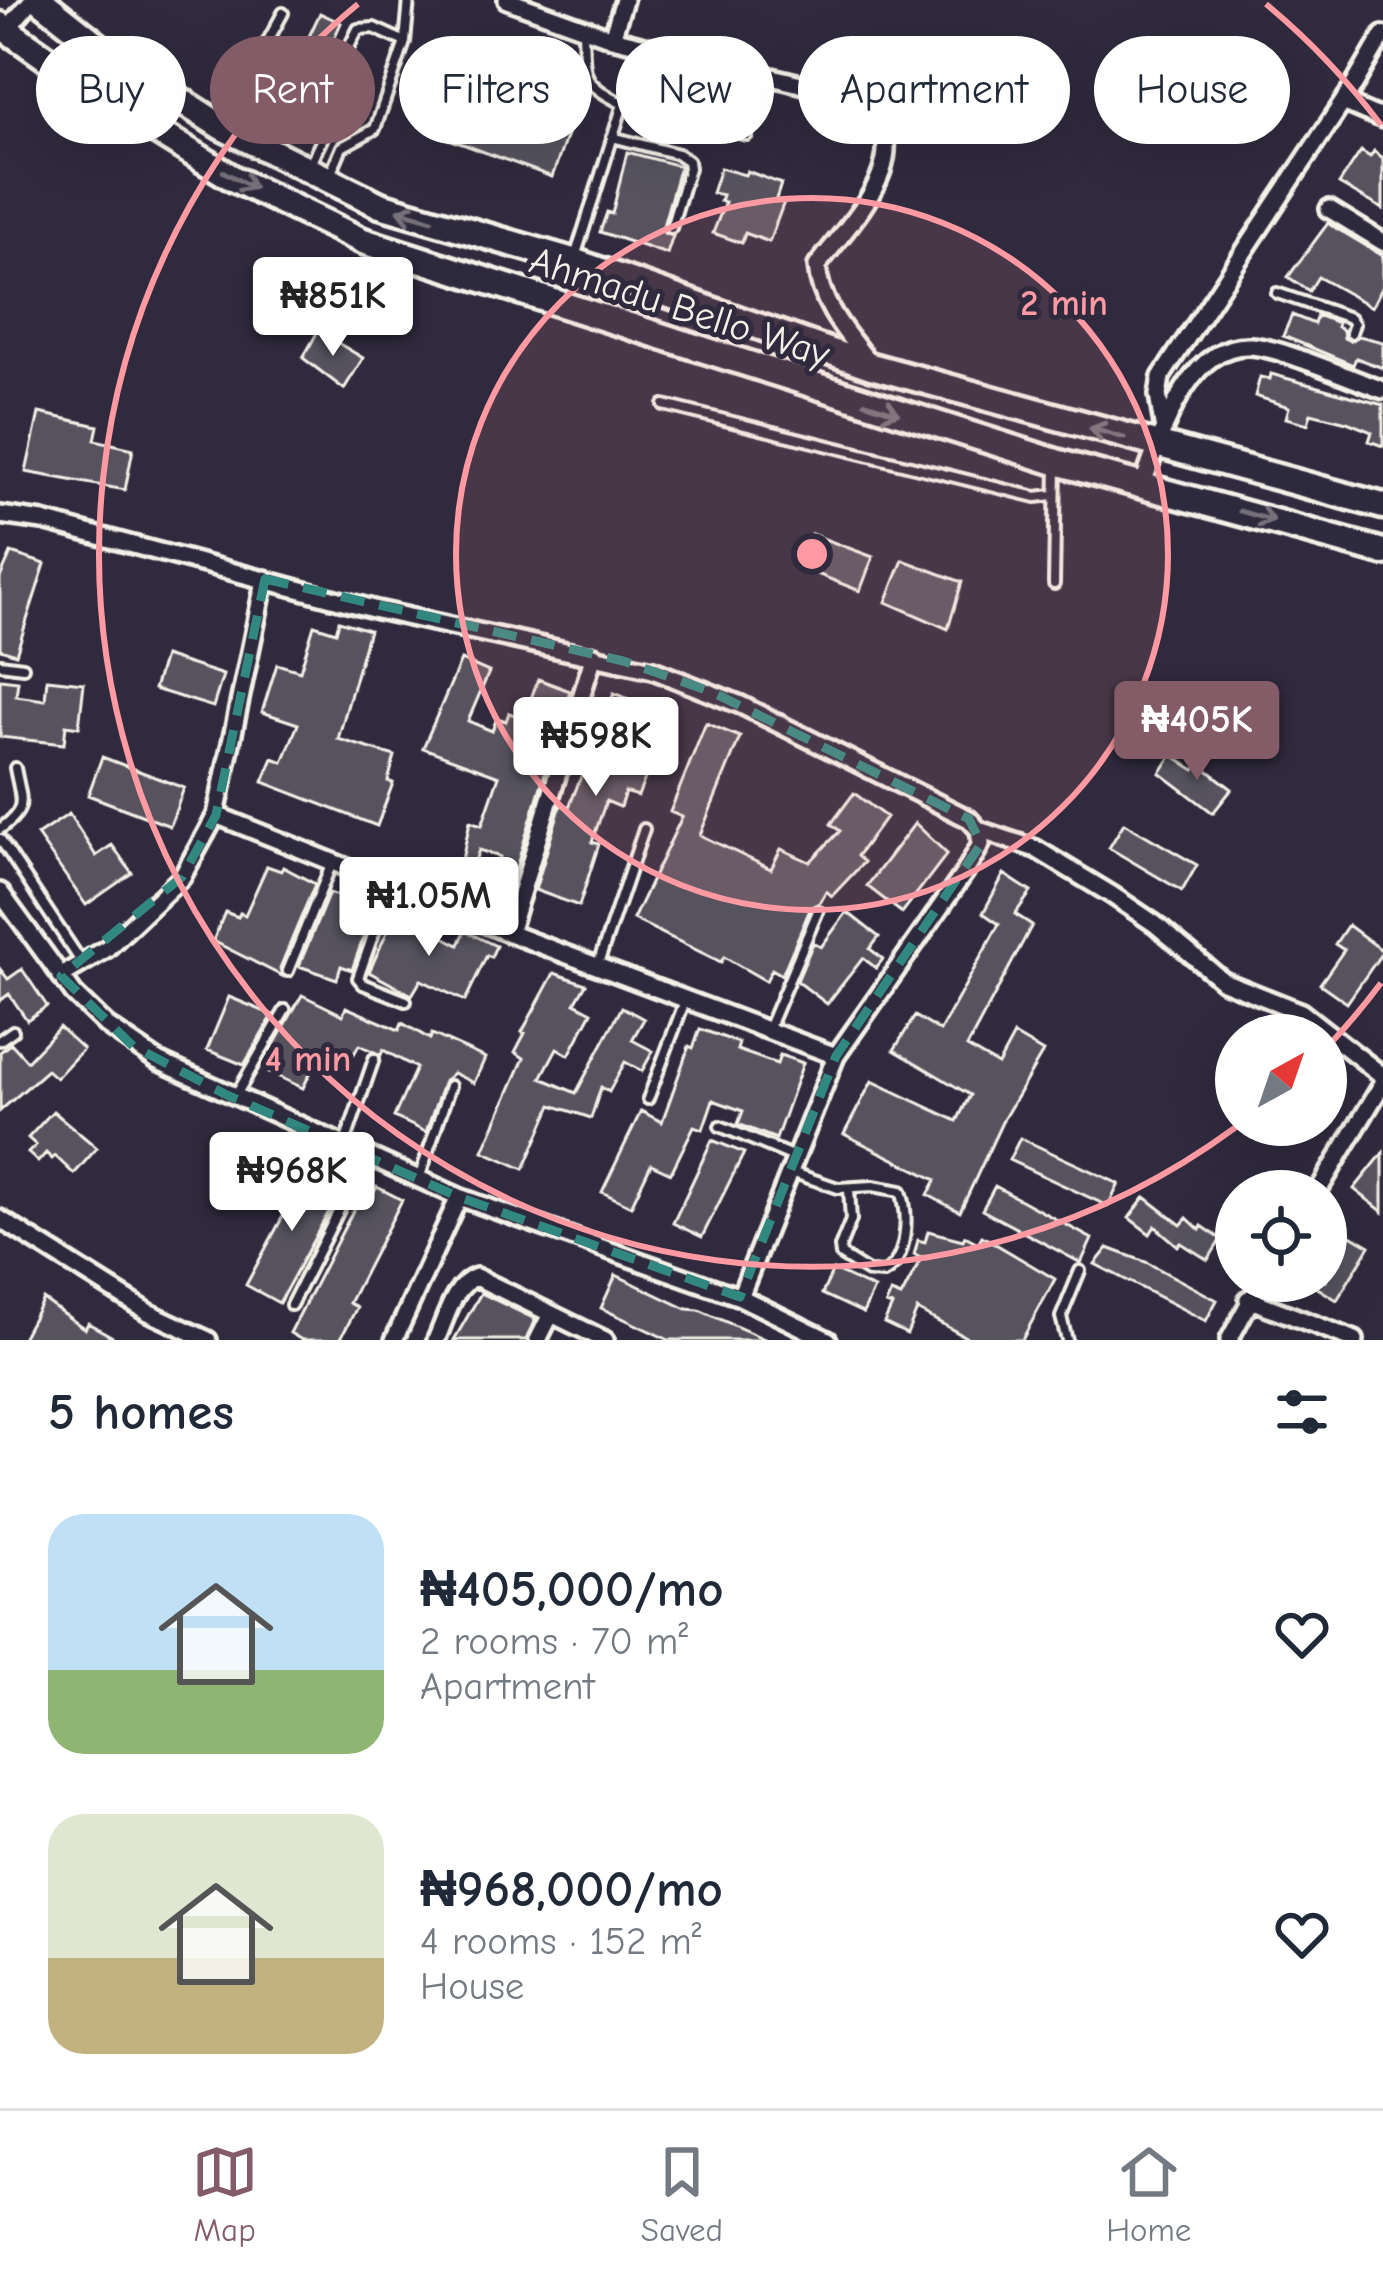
<!DOCTYPE html>
<meta charset="utf-8">
<style>
body{margin:0;font-family:"Comic Neue",sans-serif;background:#f6f6f7;color:#1f2937;height:100vh;display:flex;flex-direction:column;font-size:45px;white-space:nowrap}
*{box-sizing:border-box;margin:0}
p{font-size:39px;color:#747a83}
.icon{flex:none;width:66px;height:66px;fill:none;stroke:currentColor;stroke-width:2;stroke-linecap:round;stroke-linejoin:round}
.map{position:relative;height:1340px;overflow:hidden}
.side{display:flex;flex-direction:column;background:#fff;flex:1}
.side>*{flex:none}
.guide{position:absolute;left:36px;top:36px;width:1311px;height:108px;display:flex;gap:24px}
.needle{width:78px;rotate:40deg}
.tools{position:absolute;left:1215px;top:1014px;display:grid;gap:24px}
.tools a{display:grid;place-items:center;width:132px;height:132px;border-radius:50%;background:#fff;box-shadow:0 12px 48px #0002;font-size:60px}
.price{position:absolute;translate:-50% -102px;padding:0 27px;border-radius:12px;background:#fff;color:#222;font-size:39px;line-height:78px;filter:drop-shadow(0 3px 6px #0008)}
.price::after{content:'';position:absolute;left:50%;top:72px;width:36px;height:27px;margin-left:-18px;background:inherit;clip-path:polygon(0 0,100% 0,50% 100%)}
.price.active{background:#845c67;color:#fff}
ul{padding:0;list-style:none}
li{display:flex;align-items:center;gap:36px;height:300px;padding:0 48px}
li span{display:grid;place-items:center;flex:none;width:336px;height:240px;border-radius:36px;color:#555}
li>.icon{margin-inline-start:auto}
span .icon{width:144px;height:144px;fill:#fffc;stroke-width:1}
li b{font-size:51px}
h2{display:flex;justify-content:space-between;align-items:center;height:144px;padding:0 48px;font-size:51px}
.tag{padding:0 42px;border-radius:54px;background:#fff;box-shadow:0 12px 48px #0002;font-size:42px;line-height:108px}
.tag.active{background:#845c67;color:#fff}
.tab-bar{display:flex;justify-content:space-around;align-items:center;height:168px;border-top:3px solid #e0e1e3;background:#fff;font-size:33px;color:#747a83}
.tab-bar a{display:grid;justify-items:center;gap:6px}
.tab-bar .active{color:#845c67}
.map>svg:first-child{display:block}
</style>
<div class="map">
<svg width="1383" height="1340" viewBox="0 0 1383 1340">
<rect width="100%" height="100%" fill="#2f2a3d"/>
<filter id="ink" filterUnits="userSpaceOnUse"><feTurbulence type="fractalNoise" baseFrequency=".00833" numOctaves="2"/><feDisplacementMap in="SourceGraphic" scale="24" xChannelSelector="R" yChannelSelector="G"/><feConvolveMatrix kernelMatrix="1 2 1 2 8 2 1 2 1" color-interpolation-filters="sRGB"/></filter>
<g filter="url(#ink)">
<!-- building -->
<path fill="#56525f" stroke="#f4f1e8" stroke-width="3" d="M 320,13 L 341,23 L 316,78 L 323,81 L 314,100 L 279,82 L 288,63 L 295,66 Z
M 461,83 L 571,124 L 552,177 L 441,136 Z
M 1361,151 L 1370,157 L 1374,151 L 1383,158 L 1383,209 L 1339,184 Z
M 627,152 L 680,166 L 663,226 L 664,233 L 673,236 L 667,254 L 600,232 L 607,212 L 612,214 Z
M 720,168 L 745,175 L 747,171 L 781,184 L 776,199 L 784,202 L 769,242 L 745,233 L 742,243 L 713,233 L 725,202 L 720,201 L 722,195 L 712,193 Z
M 1328,223 L 1383,256 L 1383,286 L 1372,307 L 1318,277 L 1309,291 L 1288,277 Z
M 1292,315 L 1314,324 L 1317,315 L 1338,323 L 1337,327 L 1343,330 L 1344,338 L 1350,341 L 1359,336 L 1383,342 L 1383,368 L 1356,358 L 1353,365 L 1283,336 Z
M 318,331 L 363,358 L 344,389 L 303,358 Z
M 1271,374 L 1383,405 L 1383,446 L 1369,441 L 1372,432 L 1347,422 L 1311,413 L 1308,424 L 1286,418 L 1289,407 L 1255,396 L 1260,377 L 1270,379 Z
M 39,413 L 98,426 L 95,440 L 133,449 L 125,490 L 26,472 Z
M 811,534 L 873,557 L 860,591 L 799,567 Z
M 11,553 L 45,564 L 16,654 L 0,649 L 0,578 Z
M 903,560 L 962,582 L 948,629 L 886,602 Z
M 339,621 L 369,630 L 338,739 L 395,756 L 388,781 L 393,783 L 377,826 L 263,782 L 273,758 L 283,762 L 298,724 L 262,712 L 277,664 L 300,671 L 314,625 L 336,632 Z
M 164,656 L 223,675 L 213,707 L 154,689 Z
M 461,660 L 489,672 L 468,721 L 492,731 L 497,718 L 506,721 L 509,713 L 524,718 L 538,679 L 570,691 L 514,875 L 496,870 L 500,857 L 479,850 L 474,864 L 462,860 L 470,821 L 482,825 L 499,776 L 423,748 Z
M 0,679 L 18,681 L 16,696 L 45,700 L 47,679 L 84,683 L 79,727 L 66,725 L 64,744 L 0,737 Z
M 614,693 L 656,710 L 634,765 L 648,771 L 638,796 L 625,792 L 620,807 L 606,801 L 592,842 L 599,844 L 579,906 L 535,890 L 561,804 L 569,807 Z
M 706,723 L 740,737 L 700,835 L 771,869 L 781,849 L 810,862 L 840,831 L 831,824 L 854,793 L 886,817 L 857,856 L 864,862 L 832,896 L 826,891 L 819,903 L 811,907 L 782,975 L 772,969 L 766,981 L 724,957 L 721,962 L 633,919 L 682,817 L 670,812 Z
M 1172,755 L 1195,770 L 1200,764 L 1232,789 L 1213,813 L 1160,773 Z
M 102,757 L 184,788 L 170,826 L 88,795 Z
M 69,814 L 96,856 L 112,845 L 132,873 L 86,905 L 37,835 Z
M 915,823 L 947,854 L 902,913 L 867,886 Z
M 1124,823 L 1197,865 L 1182,891 L 1109,848 Z
M 267,866 L 281,871 L 283,867 L 315,884 L 280,968 L 282,976 L 213,941 L 225,912 L 238,917 L 240,913 L 245,915 Z
M 1004,874 L 1031,892 L 1015,914 L 1032,925 L 967,1047 L 998,1065 L 1014,1035 L 1043,1052 L 1003,1120 L 960,1212 L 928,1195 L 936,1180 L 844,1134 L 872,1081 L 957,1121 L 970,1095 L 894,1050 L 915,1016 L 940,1031 L 999,924 L 983,913 Z
M 329,893 L 369,906 L 360,935 L 364,936 L 352,970 L 341,966 L 337,979 L 299,966 Z
M 396,912 L 459,945 L 465,931 L 496,946 L 491,957 L 487,955 L 465,1001 L 421,980 L 412,995 L 369,972 Z
M 847,912 L 879,937 L 870,949 L 883,959 L 876,968 L 863,958 L 827,1004 L 797,981 L 813,943 L 821,947 Z
M 1348,925 L 1383,951 L 1347,1003 L 1320,984 L 1344,950 L 1335,944 Z
M 0,969 L 8,979 L 22,969 L 47,1006 L 27,1020 L 9,994 L 0,1001 Z
M 554,973 L 586,984 L 575,1003 L 592,1012 L 569,1055 L 557,1048 L 541,1078 L 576,1093 L 622,1007 L 644,1019 L 632,1040 L 653,1051 L 642,1071 L 625,1062 L 609,1092 L 601,1087 L 591,1118 L 552,1105 L 524,1169 L 483,1151 L 524,1058 L 515,1052 L 525,1033 L 522,1032 Z
M 302,995 L 343,1015 L 346,1007 L 399,1030 L 402,1023 L 430,1039 L 432,1034 L 485,1058 L 474,1083 L 453,1073 L 444,1081 L 426,1132 L 394,1117 L 416,1068 L 383,1050 L 381,1055 L 359,1045 L 350,1061 L 321,1051 L 303,1088 L 269,1072 L 278,1053 L 271,1050 Z
M 229,997 L 273,1015 L 244,1065 L 207,1050 Z
M 59,1027 L 83,1049 L 56,1078 L 47,1070 L 0,1111 L 0,1052 L 11,1043 L 27,1061 Z
M 700,1029 L 739,1043 L 737,1050 L 777,1064 L 780,1055 L 803,1063 L 776,1139 L 738,1124 L 743,1111 L 713,1100 L 703,1129 L 694,1126 L 671,1173 L 651,1164 L 631,1206 L 602,1192 L 641,1111 L 662,1122 L 689,1046 L 693,1048 Z
M 53,1111 L 97,1148 L 74,1174 L 55,1156 L 52,1159 L 46,1153 L 38,1162 L 28,1153 L 36,1145 L 28,1138 Z
M 1020,1138 L 1119,1184 L 1108,1206 L 1009,1160 Z
M 712,1140 L 744,1153 L 702,1237 L 673,1223 Z
M 1383,1153 L 1383,1212 L 1354,1189 Z
M 297,1167 L 338,1195 L 279,1303 L 246,1285 L 289,1205 L 276,1196 Z
M 995,1186 L 1092,1239 L 1081,1263 L 982,1210 Z
M 377,1187 L 402,1200 L 349,1303 L 357,1307 L 340,1340 L 302,1340 L 290,1333 L 362,1193 L 371,1198 Z
M 1145,1197 L 1181,1225 L 1187,1218 L 1200,1230 L 1202,1226 L 1221,1239 L 1208,1260 L 1181,1243 L 1178,1246 L 1155,1226 L 1150,1234 L 1129,1218 Z
M 928,1231 L 963,1240 L 965,1236 L 978,1243 L 982,1236 L 1055,1279 L 1022,1340 L 971,1340 L 917,1310 L 907,1334 L 884,1323 L 892,1306 L 886,1304 L 891,1293 L 901,1297 L 922,1257 L 914,1255 L 918,1240 L 925,1242 Z
M 1346,1232 L 1370,1246 L 1337,1300 L 1306,1281 L 1326,1281 L 1326,1265 Z
M 1108,1248 L 1146,1262 L 1217,1300 L 1206,1321 L 1095,1264 Z
M 833,1270 L 874,1289 L 863,1313 L 822,1294 Z
M 616,1275 L 687,1309 L 699,1310 L 767,1340 L 669,1340 L 601,1308 Z
M 481,1293 L 535,1319 L 526,1340 L 454,1340 Z
M 43,1299 L 85,1329 L 88,1323 L 118,1340 L 21,1340 Z"/>
<g fill="none" stroke-linecap="round" stroke-linejoin="round">
<defs>
<path id="service" d="M 583,31 C 585,77 580,82 623,104
M 405,42 L 409,0
M 225,120 L 283,13
M 736,132 L 750,74
M 612,137 L 678,154 L 688,161 L 689,168 L 671,228
M 310,164 L 323,137 L 322,101 L 358,29 L 374,28 L 405,42 L 375,129 L 342,147 L 330,175
M 576,254 L 623,104 L 747,135
M 1277,293 L 1350,318 L 1354,324 L 1351,333
M 664,405 L 1036,497 L 1053,495
M 1054,584 L 1056,464
M 0,664 L 23,667
M 0,829 C 29,808 21,801 15,768
M 0,839 L 82,963
M 391,885 L 358,978 L 363,984 L 406,1001
M 598,964 L 644,829
M 288,971 L 332,863
M 768,1029 L 818,911
M 0,1040 L 13,1031
M 235,1097 L 285,1010
M 648,1099 L 685,1001
M 720,1126 L 794,1157
M 345,1143 L 374,1059
M 791,1172 L 838,1188 L 873,1186 L 901,1191 C 909,1214 908,1260 884,1273 L 868,1272 L 841,1255 L 840,1247 L 851,1220 L 849,1189
M 419,1179 L 450,1086
M 291,1305 L 366,1157
M 1067,1340 L 1061,1317 L 1080,1271"/>
<path id="minor" d="M 507,0 L 612,38 L 862,99 C 924,154 851,220 817,266 C 820,305 848,335 871,365
M 3,34 L 32,0
M 612,38 L 624,0
M 1343,102 L 1383,119
M 1329,209 L 1383,242
M 1163,425 L 1158,395 L 1161,377 L 1351,90 L 1383,35
M 1143,483 C 1161,437 1187,343 1250,346 C 1279,347 1351,379 1383,390
M 0,515 L 43,521 L 377,610 L 653,670 L 741,705 L 969,819 L 979,830 L 981,844 L 965,872 L 836,1056 L 740,1297
M 216,815 L 509,933 L 836,1056
M 979,830 L 1036,849 L 1112,895 L 1155,924 L 1223,981 L 1301,1012 L 1383,1076
M 0,892 L 74,994 L 107,1026 L 158,1061 L 459,1197 L 740,1297 L 828,1340
M 509,933 L 594,655
M 61,976 L 106,949 L 182,877 L 216,815 L 265,579
M 1318,1191 L 1383,1083
M 0,1219 L 148,1312 L 208,1340
M 1248,1299 L 1355,1340
M 394,1340 L 459,1197
M 436,1340 C 446,1319 453,1285 476,1277 L 605,1340
M 538,1340 L 551,1314
M 1229,1340 L 1261,1281"/>
<path id="primary" d="M 40,0 L 107,53 L 222,127 L 380,205 L 573,261 L 871,366 L 1383,506
M 0,25 L 105,99 L 234,179 L 363,241 L 1056,462 L 1383,552"/>
</defs>
<!-- service casing -->
<use href="#service" stroke="#f4f1e8" stroke-width="16"/>
<!-- minor casing -->
<use href="#minor" stroke="#f4f1e8" stroke-width="24"/>
<!-- primary casing -->
<use href="#primary" stroke="#f4f1e8" stroke-width="33"/>
<!-- service -->
<use href="#service" stroke="#2f2a3d" stroke-width="8"/>
<!-- minor -->
<use href="#minor" stroke="#2f2a3d" stroke-width="15"/>
<!-- primary -->
<use href="#primary" stroke="#2f2a3d" stroke-width="24"/>
</g>
<!-- one-way arrows -->
<defs><path id="oneway-shaft" d="M-6 0H5M1.5-3L5.5 0L1.5 3" fill="none" stroke-width="1.6" stroke-linecap="round" stroke-linejoin="round" transform="scale(3)"/></defs>
<g stroke="#747079">
<use href="#oneway-shaft" transform="translate(239 180) rotate(28)"/>
<use href="#oneway-shaft" transform="translate(415 215) rotate(-164)"/>
<use href="#oneway-shaft" transform="translate(882 408) rotate(18)"/>
<use href="#oneway-shaft" transform="translate(1107 433) rotate(-164)"/>
<use href="#oneway-shaft" transform="translate(1257 516) rotate(16)"/>
</g>
</g>
<!-- marked area -->
<path fill="none" stroke="#318880" stroke-width="9" stroke-dasharray="24 15" stroke-linejoin="round" d="M 265,579 L 623,661 L 712,692 L 969,819 L 981,844 L 836,1056 L 740,1297 L 459,1197 L 225,1094 L 133,1046 L 61,976 L 182,877 L 216,815 Z"/>
<!-- distance rings -->
<circle cx="812" cy="554" r="356" fill="#ff9aa2" fill-opacity=".12"/>
<g fill="none" stroke="#ff9aa2" stroke-width="6">
<circle cx="812" cy="554" r="356"/>
<path d="M1381 983A713 713 0 0 1 1329 1045M1236 1127A713 713 0 0 1 358 4M1266 4A713 713 0 0 1 1381 125"/>
</g>
<g text-anchor="middle" stroke-width="10" stroke-linejoin="round" paint-order="stroke">
<!-- street labels -->
<g font-size="39" fill="#f4f1e8" stroke="#2f2a3d">
<text transform="translate(680 306) rotate(18)" y="14">Ahmadu Bello Way</text>
</g>
</g>
<circle cx="812" cy="554" r="18" fill="#ff9aa2" stroke="#2f2a3d" stroke-width="6"/>
<g font-size="36" text-anchor="middle" font-weight="bold" fill="#ff9aa2" stroke="#2f2a3d" stroke-width="10" stroke-linejoin="round" paint-order="stroke">
<text x="1064" y="315">2 min</text>
<text x="308" y="1071">4 min</text>
</g>
</svg>
<div class="tools">
<a><svg class="needle" viewBox="-14 -14 28 28"><path d="M0-13l5 13h-10z" fill="#e53935"/><path d="M0 13l5-13h-10z" fill="#747a83"/></svg></a>
<a><svg class="icon" aria-label="locate" viewBox="0 0 24 24"><circle cx="12" cy="12" r="6"/><path d="M12 2v4M12 18v4M2 12h4M18 12h4"/></svg></a>
</div>
<b class="price" style="left:333px;top:359px">₦851K</b>
<b class="price active" style="left:1197px;top:783px">₦405K</b>
<b class="price" style="left:596px;top:799px">₦598K</b>
<b class="price" style="left:429px;top:959px">₦1.05M</b>
<b class="price" style="left:292px;top:1234px">₦968K</b>
<div class="guide">
<a class="tag">Buy</a>
<a class="tag active">Rent</a>
<a class="tag">Filters</a>
<a class="tag">New</a>
<a class="tag">Apartment</a>
<a class="tag">House</a>
</div>
</div>
<section class="side">
<h2>5 homes<svg class="icon" aria-label="filters" viewBox="0 0 24 24"><path d="M4 7h16M4 17h16"/><circle cx="9" cy="7" r="2"/><circle cx="15" cy="17" r="2"/></svg></h2>
<ul>
<li><span style="background:linear-gradient(#bfe0f5 65%,#8fb573 0)"><svg class="icon" aria-label="home" viewBox="0 0 24 24"><path d="M3 11l9-7 9 7M6 9v11h12V9"/></svg></span><div><b>₦405,000/mo</b><p>2 rooms · 70 m²</p><p>Apartment</p></div><svg class="icon" aria-label="heart" viewBox="0 0 24 24"><path d="M12 20l-8-8c-3-5 5-10 8-4 3-6 11-1 8 4z"/></svg></li>
<li><span style="background:linear-gradient(#dfe7d0 60%,#c2b280 0)"><svg class="icon" aria-label="home" viewBox="0 0 24 24"><path d="M3 11l9-7 9 7M6 9v11h12V9"/></svg></span><div><b>₦968,000/mo</b><p>4 rooms · 152 m²</p><p>House</p></div><svg class="icon" aria-label="heart" viewBox="0 0 24 24"><path d="M12 20l-8-8c-3-5 5-10 8-4 3-6 11-1 8 4z"/></svg></li>
</ul>
</section>
<nav class="tab-bar">
<a class="active"><svg class="icon" aria-label="map" viewBox="0 0 24 24"><path d="M3 6l6-2 6 2 6-2v14l-6 2-6-2-6 2zM9 4v14M15 6v14"/></svg>Map</a>
<a><svg class="icon" aria-label="saved" viewBox="0 0 24 24"><path d="M7 4h10v16l-5-4-5 4z"/></svg>Saved</a>
<a><svg class="icon" aria-label="home" viewBox="0 0 24 24"><path d="M3 11l9-7 9 7M6 9v11h12V9"/></svg>Home</a>
</nav>
